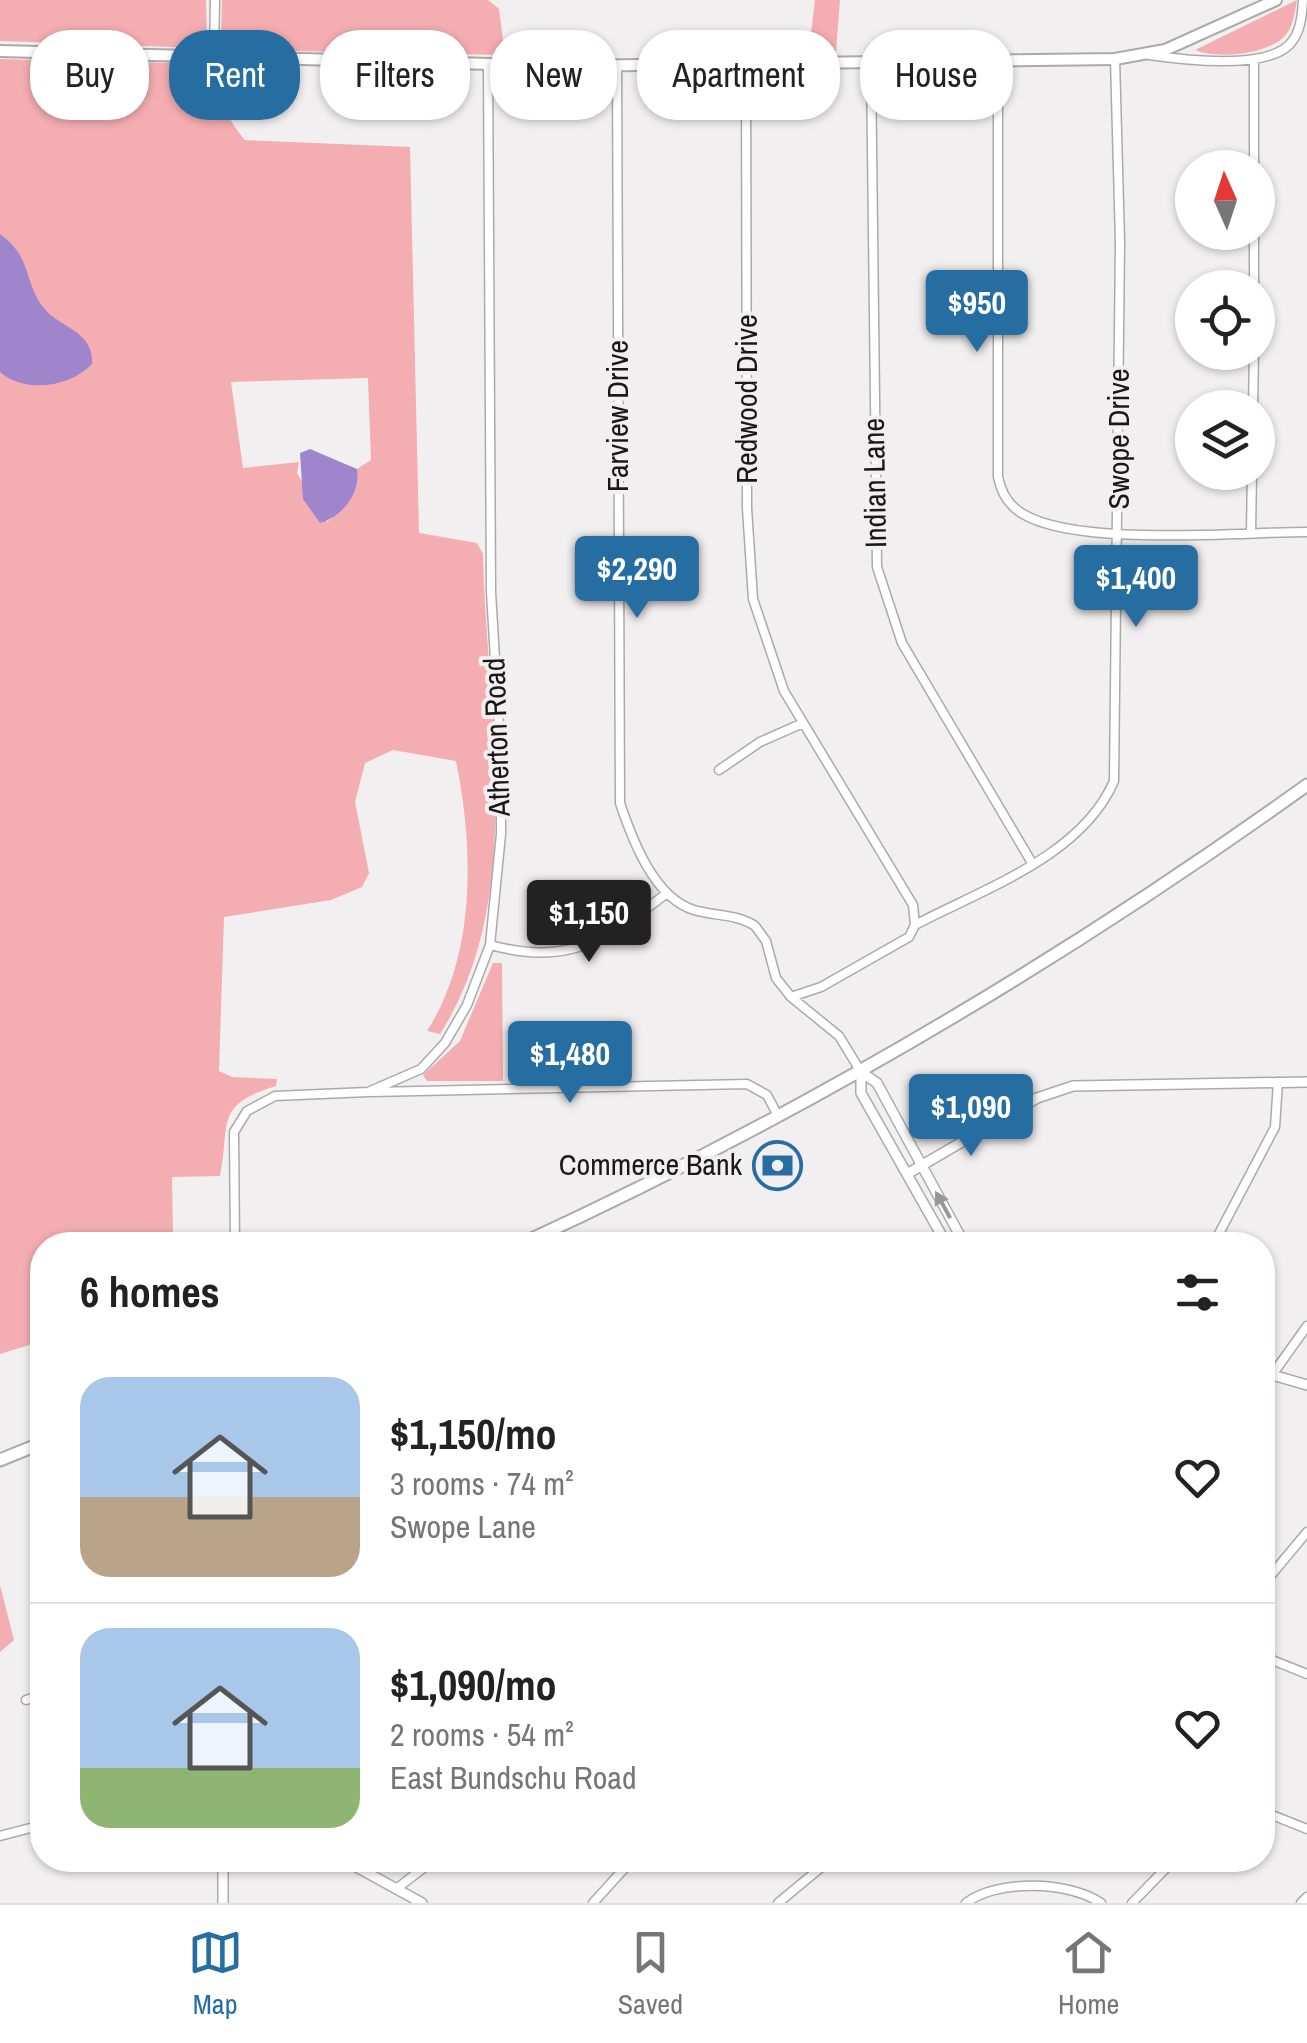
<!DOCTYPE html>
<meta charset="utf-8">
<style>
body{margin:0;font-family:"Archivo Narrow",sans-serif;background:#f6f6f6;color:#222;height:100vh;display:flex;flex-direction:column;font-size:38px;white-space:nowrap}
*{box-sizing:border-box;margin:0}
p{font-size:32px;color:#767676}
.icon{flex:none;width:55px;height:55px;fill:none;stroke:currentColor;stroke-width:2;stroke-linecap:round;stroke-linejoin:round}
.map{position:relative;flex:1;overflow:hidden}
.panel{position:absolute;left:30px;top:1232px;width:1245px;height:640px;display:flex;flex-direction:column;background:#fff;border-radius:40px;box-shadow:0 2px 8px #0004}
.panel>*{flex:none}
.hud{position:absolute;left:30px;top:30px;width:1248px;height:90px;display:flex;gap:20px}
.needle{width:65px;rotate:357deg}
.tools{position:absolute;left:1175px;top:150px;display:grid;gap:20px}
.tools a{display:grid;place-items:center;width:100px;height:100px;border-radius:50%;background:#fff;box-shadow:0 2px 8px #0004;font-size:50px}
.price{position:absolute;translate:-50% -85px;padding:0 22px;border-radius:10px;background:#266ea2;color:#fff;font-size:32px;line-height:65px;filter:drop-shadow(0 2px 5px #0008)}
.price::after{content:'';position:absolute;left:50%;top:60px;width:30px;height:22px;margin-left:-15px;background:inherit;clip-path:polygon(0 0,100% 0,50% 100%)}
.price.active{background:#222;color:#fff}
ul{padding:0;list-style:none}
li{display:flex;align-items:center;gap:30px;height:250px;padding:0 50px}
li+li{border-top:2px solid #e0e0e0}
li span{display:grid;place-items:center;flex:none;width:280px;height:200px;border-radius:30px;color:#555}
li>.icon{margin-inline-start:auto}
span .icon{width:120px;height:120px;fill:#fffc;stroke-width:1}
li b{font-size:42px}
h2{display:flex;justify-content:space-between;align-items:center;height:120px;padding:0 50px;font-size:42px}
.chip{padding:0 35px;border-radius:40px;background:#fff;box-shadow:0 2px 8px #0004;font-size:35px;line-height:90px}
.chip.active{background:#266ea2;color:#fff}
.dock{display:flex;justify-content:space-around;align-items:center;height:140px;border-top:2px solid #e0e0e0;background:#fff;font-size:28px;color:#767676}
.dock a{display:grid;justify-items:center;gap:5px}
.dock .active{color:#266ea2}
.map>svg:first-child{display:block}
</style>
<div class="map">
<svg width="1307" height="1903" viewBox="0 0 1307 1903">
<rect width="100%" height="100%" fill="#f2eff1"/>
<!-- green -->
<path fill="#f4adb1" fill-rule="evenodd" d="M 0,0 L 206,0 L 207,38 L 199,48 L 0,41 Z
M 222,0 L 488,0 L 499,9 L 505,55 L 242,50 L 221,39 Z
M 815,0 L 840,0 L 836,51 L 809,51 Z
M 1297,0 C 1295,11 1294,22 1288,32 C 1274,54 1218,60 1195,50 Z
M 0,59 L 214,64 C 214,90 228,121 245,140 L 410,147 L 419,533 L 477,543 L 483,554 C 486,709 528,896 440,1034 L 427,1031 C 476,955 474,849 456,761 L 393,750 L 365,763 L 355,802 L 369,873 L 362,887 L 331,900 L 224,917 L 219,1071 L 232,1077 L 277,1079 L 276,1086 C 213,1105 231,1123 220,1176 L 172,1177 L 173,1234 L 109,1245 L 42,1245 L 42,1341 L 0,1354 ZM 368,378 L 371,460 L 357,469 C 362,494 344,507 327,522 L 297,473 L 299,462 L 243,468 L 231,382 Z
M 493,963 L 502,963 L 503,1081 L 427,1081 L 423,1075 L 460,1041 Z
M 0,1585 L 14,1640 L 0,1652 Z"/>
<!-- water -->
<path fill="#9f85cc" d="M 0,234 C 32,257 23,280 43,307 C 60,329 94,330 92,364 C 70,387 25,394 0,372 Z
M 310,449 L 357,469 C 362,492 342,517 320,523 L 303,499 L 300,453 Z"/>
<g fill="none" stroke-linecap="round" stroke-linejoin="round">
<defs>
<path id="minor" d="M 214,55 L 215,0
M 1149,55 C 1184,60 1263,70 1289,45 C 1301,33 1302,15 1303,0
M 998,61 L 998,477 C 1001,492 1009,506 1023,514 C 1078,547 1239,532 1307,532
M 871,63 L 877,567 L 902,643 L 1032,863
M 746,64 L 747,508 L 753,599 L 784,691 L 913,905 L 915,925
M 617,65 L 620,803 C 632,839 654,898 694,910 C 714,916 738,914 755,926 L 766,941 L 776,978 L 791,997 L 839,1036 L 861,1072
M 1254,168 L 1254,59
M 1254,288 L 1254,232
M 1253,408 L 1254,352
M 1251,532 L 1252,472
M 719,770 L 760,742 L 803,723
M 490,945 C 570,966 605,941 667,893
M 791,997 L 821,987 L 909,937 L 915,925 C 983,889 1082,856 1114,781 L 1120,242 L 1115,59
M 372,1092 L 747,1084 L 767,1095 L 778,1116
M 235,1245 L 234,1132 L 247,1111 L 275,1096 L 368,1092 L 421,1069 L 445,1043 L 467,1005 L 490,945 L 501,834 L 501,759 L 491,592 L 488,63
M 1213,1245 L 1275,1127 L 1278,1082
M 1262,1389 L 1307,1326
M 1262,1586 L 1307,1532
M 1262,1656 L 1307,1674
M 26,1700 L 42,1695
M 1262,1811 L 1307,1829
M 0,1836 L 42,1825
M 396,1889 L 434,1860
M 593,1903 L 632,1860
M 778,1903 L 830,1860
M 966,1903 C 997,1879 1069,1881 1101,1903
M 1132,1903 L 1174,1860
M 1301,1903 L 1307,1897"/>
<path id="tertiary" d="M 861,1072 L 877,1083 L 965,1245
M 861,1072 L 861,1093 L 947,1245
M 907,1174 L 1037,1098 L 1073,1086 L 1307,1082
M 1262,1372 L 1307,1385
M 223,1860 L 223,1903
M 344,1860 L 422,1903"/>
<path id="secondary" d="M 0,51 L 562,66 L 1115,59 L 1165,50 L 1276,0"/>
<path id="trunk" d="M 519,1245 C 796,1118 1059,963 1307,785
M 0,1460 L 42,1443"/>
</defs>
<!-- minor casing -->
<use href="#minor" stroke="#aca9ab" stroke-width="11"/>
<!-- tertiary casing -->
<use href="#tertiary" stroke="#aca9ab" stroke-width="12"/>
<!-- secondary casing -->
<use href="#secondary" stroke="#aca9ab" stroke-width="14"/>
<!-- trunk casing -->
<use href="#trunk" stroke="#aca9ab" stroke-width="15"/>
<!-- minor -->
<use href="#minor" stroke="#fff" stroke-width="8"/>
<!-- tertiary -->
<use href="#tertiary" stroke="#fff" stroke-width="9"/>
<!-- secondary -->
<use href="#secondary" stroke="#fff" stroke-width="10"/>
<!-- trunk -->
<use href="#trunk" stroke="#fff" stroke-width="11"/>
</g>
<!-- one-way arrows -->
<defs><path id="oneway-solid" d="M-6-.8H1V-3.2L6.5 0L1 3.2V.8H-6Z" transform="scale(2.5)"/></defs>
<use fill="#989798" href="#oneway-solid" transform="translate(943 1205) rotate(-119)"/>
<!-- icons -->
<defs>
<symbol id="bank-ring" viewBox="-11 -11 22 22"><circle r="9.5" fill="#f2eff1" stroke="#266ea2" stroke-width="1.5"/><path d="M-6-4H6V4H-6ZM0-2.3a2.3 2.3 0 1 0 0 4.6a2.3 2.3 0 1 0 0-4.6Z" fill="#266ea2"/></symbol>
</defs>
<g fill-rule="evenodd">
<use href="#bank-ring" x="750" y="1138" width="55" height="55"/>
</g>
<g text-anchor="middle" stroke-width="8" stroke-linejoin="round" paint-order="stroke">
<!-- street labels -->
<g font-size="30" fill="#191819" stroke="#f2eff1">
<text transform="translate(747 399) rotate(-90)" y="10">Redwood Drive</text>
<text transform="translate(618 416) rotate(-90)" y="10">Farview Drive</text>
<text transform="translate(1119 439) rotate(-90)" y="10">Swope Drive</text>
<text transform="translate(875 483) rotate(-91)" y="10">Indian Lane</text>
<text transform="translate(497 737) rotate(-92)" y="10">Atherton Road</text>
</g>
<!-- poi labels -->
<g font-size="30" fill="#191819" stroke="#f2eff1" text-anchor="end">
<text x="742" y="1175">Commerce Bank</text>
</g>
</g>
</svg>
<div class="tools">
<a><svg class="needle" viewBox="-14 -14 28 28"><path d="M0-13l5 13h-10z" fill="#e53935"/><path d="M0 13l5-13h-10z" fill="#767676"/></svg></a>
<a><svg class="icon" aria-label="locate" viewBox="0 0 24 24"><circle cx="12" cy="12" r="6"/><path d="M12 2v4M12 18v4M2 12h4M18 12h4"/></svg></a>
<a><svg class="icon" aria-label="layers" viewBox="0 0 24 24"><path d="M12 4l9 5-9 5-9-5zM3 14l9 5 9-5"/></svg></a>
</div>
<b class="price" style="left:977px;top:355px">$950</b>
<b class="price" style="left:637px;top:621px">$2,290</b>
<b class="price" style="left:1136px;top:630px">$1,400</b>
<b class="price active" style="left:589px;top:965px">$1,150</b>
<b class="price" style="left:570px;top:1106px">$1,480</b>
<b class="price" style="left:971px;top:1159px">$1,090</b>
<div class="hud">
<a class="chip">Buy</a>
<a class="chip active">Rent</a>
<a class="chip">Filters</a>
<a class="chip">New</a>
<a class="chip">Apartment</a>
<a class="chip">House</a>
</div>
<section class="panel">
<h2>6 homes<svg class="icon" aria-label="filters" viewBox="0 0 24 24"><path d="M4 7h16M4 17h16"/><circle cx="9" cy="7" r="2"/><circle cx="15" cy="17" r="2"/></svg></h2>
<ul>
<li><span style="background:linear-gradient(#a9c7e8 60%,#b9a48a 0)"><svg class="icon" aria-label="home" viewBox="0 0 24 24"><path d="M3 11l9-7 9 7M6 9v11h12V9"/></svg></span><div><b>$1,150/mo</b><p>3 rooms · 74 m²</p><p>Swope Lane</p></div><svg class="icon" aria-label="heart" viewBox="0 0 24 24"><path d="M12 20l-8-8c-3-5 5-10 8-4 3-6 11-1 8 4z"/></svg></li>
<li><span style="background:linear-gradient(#a9c7e8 70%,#8fb573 0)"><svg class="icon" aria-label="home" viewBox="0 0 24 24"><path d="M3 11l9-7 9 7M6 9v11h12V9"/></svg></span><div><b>$1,090/mo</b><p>2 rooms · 54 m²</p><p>East Bundschu Road</p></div><svg class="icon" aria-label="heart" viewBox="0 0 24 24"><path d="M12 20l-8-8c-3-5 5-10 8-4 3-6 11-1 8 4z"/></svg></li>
</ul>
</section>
</div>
<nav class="dock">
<a class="active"><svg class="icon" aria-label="map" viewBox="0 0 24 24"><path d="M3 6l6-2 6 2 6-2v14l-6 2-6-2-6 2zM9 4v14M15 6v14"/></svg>Map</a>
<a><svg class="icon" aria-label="saved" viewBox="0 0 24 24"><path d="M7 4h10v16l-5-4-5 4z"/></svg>Saved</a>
<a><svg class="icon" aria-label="home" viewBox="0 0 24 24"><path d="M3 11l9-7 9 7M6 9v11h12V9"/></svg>Home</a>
</nav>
